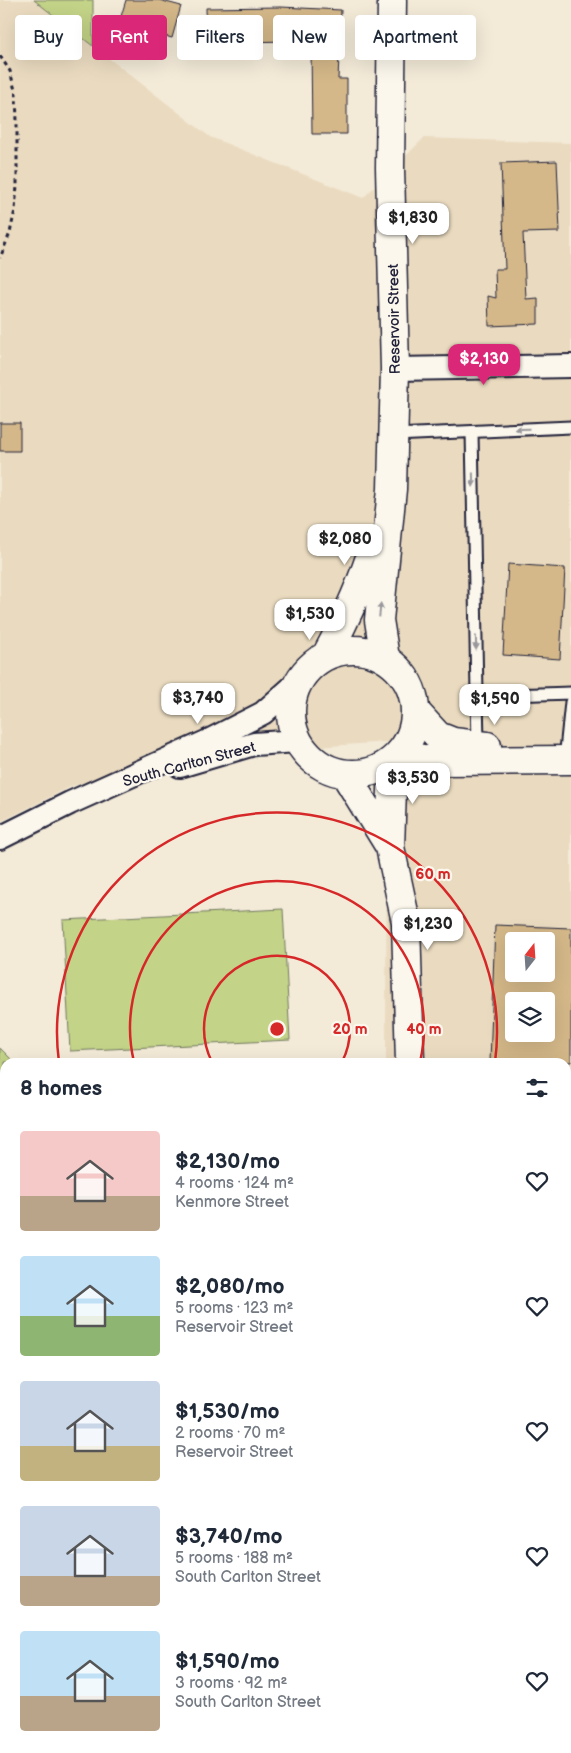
<!DOCTYPE html>
<meta charset="utf-8">
<style>
body{margin:0;font-family:"Balsamiq Sans",sans-serif;background:#f2f2f3;color:#1f2937;height:100vh;display:flex;flex-direction:column;font-size:19px;white-space:nowrap}
*{box-sizing:border-box;margin:0}
p{font-size:16px;color:#747a83}
.icon{flex:none;width:28px;height:28px;fill:none;stroke:currentColor;stroke-width:2;stroke-linecap:round;stroke-linejoin:round}
.map{position:relative;flex:1;overflow:hidden}
.sheet{position:absolute;left:0px;top:1058px;width:571px;height:696px;display:flex;flex-direction:column;background:#fff;border-radius:15px 15px 0 0;box-shadow:0 5px 20px #0002}
.sheet>*{flex:none}
.top-card{position:absolute;left:15px;top:15px;width:541px;height:45px;display:flex;gap:10px}
.needle{width:32px;rotate:17deg}
.tools{position:absolute;left:505px;top:932px;display:grid;gap:10px}
.tools a{display:grid;place-items:center;width:50px;height:50px;border-radius:5px;background:#fff;box-shadow:0 5px 20px #0002;font-size:25px}
.price{position:absolute;translate:-50% -42px;padding:0 11px;border-radius:10px;background:#fff;color:#222;font-size:16px;line-height:32px;filter:drop-shadow(0 1px 2px #0008)}
.price::after{content:'';position:absolute;left:50%;top:30px;width:15px;height:11px;margin-left:-8px;background:inherit;clip-path:polygon(0 0,100% 0,50% 100%)}
.price.current{background:#db2777;color:#fff}
ul{padding:0;list-style:none}
li{display:flex;align-items:center;gap:15px;height:125px;padding:0 20px}
li span{display:grid;place-items:center;flex:none;width:140px;height:100px;border-radius:5px;color:#555}
li>.icon{margin-inline-start:auto}
span .icon{width:60px;height:60px;fill:#fffc;stroke-width:1}
li b{font-size:21px}
h2{display:flex;justify-content:space-between;align-items:center;height:60px;padding:0 20px;font-size:21px}
.pill{padding:0 18px;border-radius:5px;background:#fff;box-shadow:0 5px 20px #0002;font-size:18px;line-height:45px}
.pill.current{background:#db2777;color:#fff}
.map>svg:first-child{display:block}
</style>
<div class="map">
<svg width="571" height="1753" viewBox="0 0 571 1753">
<rect width="100%" height="100%" fill="#f3ead8"/>
<filter id="ink" filterUnits="userSpaceOnUse"><feTurbulence type="fractalNoise" baseFrequency=".02" numOctaves="2"/><feDisplacementMap in="SourceGraphic" scale="10" xChannelSelector="R" yChannelSelector="G"/><feConvolveMatrix kernelMatrix="1 2 1 2 8 2 1 2 1" color-interpolation-filters="sRGB"/></filter>
<g filter="url(#ink)">
<!-- built -->
<path fill="#eadbc0" fill-rule="evenodd" d="M 0,0 L 34,0 L 210,137 L 363,198 L 424,138 L 571,143 L 571,1753 L 0,1753 L 0,1316 L 5,1313 L 5,1749 L 566,1749 L 566,1062 L 386,1062 L 387,742 L 189,756 L 72,786 L 0,822 ZM 514,941 L 546,941 L 546,974 L 514,974 ZM 514,1001 L 546,1001 L 546,1034 L 514,1034 Z"/>
<!-- green -->
<path fill="#c3d387" stroke="#727a61" d="M 34,0 L 93,0 L 93,46 Z
M 283,909 L 290,1040 L 70,1051 L 63,920 Z
M 0,1048 L 10,1058 L 12,1062 L 5,1062 L 5,1313 L 0,1316 Z"/>
<!-- building -->
<path fill="#d4b889" stroke="#22223b" fill-rule="evenodd" d="M 126,0 L 159,0 L 181,6 L 172,38 L 119,23 Z
M 281,7 L 341,10 L 338,79 L 347,79 L 347,134 L 312,134 L 311,47 L 286,46 L 286,41 L 207,43 L 206,8 Z
M 557,161 L 560,232 L 523,233 L 526,299 L 538,298 L 538,324 L 489,326 L 488,296 L 496,298 L 495,269 L 505,269 L 501,163 Z
M 0,423 L 20,423 L 20,451 L 0,451 Z
M 508,564 L 565,568 L 560,659 L 503,655 Z
M 495,925 L 571,928 L 571,1062 L 490,1062 ZM 514,941 L 546,941 L 546,974 L 514,974 ZM 514,1001 L 546,1001 L 546,1034 L 514,1034 Z"/>
<g fill="none" stroke-linecap="round" stroke-linejoin="round">
<defs>
<path id="service" d="M 472,432 L 478,745
M 394,435 L 571,427
M 477,696 L 571,693
M 565,760 L 571,702
M 0,1396 L 5,1393
M 141,1749 L 142,1753
M 370,1749 L 371,1753
M 530,1753 L 531,1749"/>
<path id="minor" d="M 395,369 L 571,366
M 180,766 L 254,744 L 297,741
M 0,838 L 70,803 L 206,742 L 263,713 L 297,683"/>
<path id="tertiary" d="M 416,712 L 438,736 L 453,742 L 487,746
M 399,755 L 436,761 L 571,760"/>
<path id="secondary" d="M291 712a62 62 0 1 1 124 0a62 62 0 1 1-124 0Z
M 326,656 C 346,619 363,582 375,542
M 385,658 L 379,620 L 392,489 L 395,369 L 390,168 L 392,0
M 393,762 L 390,847 L 406,922 L 410,1062
M 345,774 L 390,847
M 566,1451 L 571,1449
M 0,1708 L 5,1706
M 472,1749 L 473,1753"/>
</defs>
<!-- service casing -->
<use href="#service" stroke="#22223b" stroke-width="15"/>
<!-- minor casing -->
<use href="#minor" stroke="#22223b" stroke-width="26"/>
<!-- tertiary casing -->
<use href="#tertiary" stroke="#22223b" stroke-width="31"/>
<!-- secondary casing -->
<use href="#secondary" stroke="#22223b" stroke-width="31"/>
<!-- path -->
<path stroke="#22223b" stroke-width="3" stroke-dasharray="4 4" stroke-linecap="butt" d="M 0,56 L 10,71 L 16,94 L 17,121 L 17,186 L 15,210 L 10,233 L 0,258"/>
<!-- service -->
<use href="#service" stroke="#fbf7ec" stroke-width="11"/>
<!-- minor -->
<use href="#minor" stroke="#fbf7ec" stroke-width="22"/>
<!-- tertiary -->
<use href="#tertiary" stroke="#fbf7ec" stroke-width="28"/>
<!-- secondary -->
<use href="#secondary" stroke="#fbf7ec" stroke-width="28"/>
</g>
<!-- one-way arrows -->
<defs><path id="oneway-solid" d="M-6-.8H1V-3.2L6.5 0L1 3.2V.8H-6Z" transform="scale(1.25)"/></defs>
<g fill="#99979c">
<use href="#oneway-solid" transform="translate(522 429) rotate(178)"/>
<use href="#oneway-solid" transform="translate(473 480) rotate(89)"/>
<use href="#oneway-solid" transform="translate(380 610) rotate(-84)"/>
<use href="#oneway-solid" transform="translate(476 643) rotate(89)"/>
</g>
</g>
<!-- distance rings -->
<g fill="none" stroke="#d62828" stroke-width="2.5">
<path d="M212 1062A73 73 0 1 1 342 1062"/>
<path d="M134 1062A147 147 0 1 1 420 1062"/>
<path d="M59 1062A220 220 0 1 1 495 1062"/>
</g>
<g text-anchor="middle" stroke-width="4.5" stroke-linejoin="round" paint-order="stroke">
<!-- street labels -->
<g font-size="15" fill="#22223b" stroke="#fbf7ec">
<text transform="translate(394 319) rotate(-91)" y="5">Reservoir Street</text>
<text transform="translate(189 764) rotate(-15)" y="5">South Carlton Street</text>
</g>
</g>
<circle cx="277" cy="1029" r="8" fill="#d62828" stroke="#fbf7ec" stroke-width="2.5"/>
<g font-size="15" text-anchor="middle" font-weight="bold" fill="#d62828" stroke="#fbf7ec" stroke-width="4.5" stroke-linejoin="round" paint-order="stroke">
<text x="433" y="879">60 m</text>
<text x="350" y="1034">20 m</text>
<text x="424" y="1034">40 m</text>
</g>
</svg>
<div class="tools">
<a><svg class="needle" viewBox="-14 -14 28 28"><path d="M0-13l5 13h-10z" fill="#e53935"/><path d="M0 13l5-13h-10z" fill="#747a83"/></svg></a>
<a><svg class="icon" aria-label="layers" viewBox="0 0 24 24"><path d="M12 4l9 5-9 5-9-5zM3 14l9 5 9-5"/></svg></a>
</div>
<b class="price" style="left:413px;top:245px">$1,830</b>
<b class="price current" style="left:484px;top:386px">$2,130</b>
<b class="price" style="left:345px;top:566px">$2,080</b>
<b class="price" style="left:310px;top:641px">$1,530</b>
<b class="price" style="left:198px;top:725px">$3,740</b>
<b class="price" style="left:495px;top:726px">$1,590</b>
<b class="price" style="left:413px;top:805px">$3,530</b>
<b class="price" style="left:428px;top:951px">$1,230</b>
<div class="top-card">
<a class="pill">Buy</a>
<a class="pill current">Rent</a>
<a class="pill">Filters</a>
<a class="pill">New</a>
<a class="pill">Apartment</a>
</div>
<section class="sheet">
<h2>8 homes<svg class="icon" aria-label="filters" viewBox="0 0 24 24"><path d="M4 7h16M4 17h16"/><circle cx="9" cy="7" r="2"/><circle cx="15" cy="17" r="2"/></svg></h2>
<ul>
<li><span style="background:linear-gradient(#f6c9c9 65%,#b9a48a 0)"><svg class="icon" aria-label="home" viewBox="0 0 24 24"><path d="M3 11l9-7 9 7M6 9v11h12V9"/></svg></span><div><b>$2,130/mo</b><p>4 rooms · 124 m²</p><p>Kenmore Street</p></div><svg class="icon" aria-label="heart" viewBox="0 0 24 24"><path d="M12 20l-8-8c-3-5 5-10 8-4 3-6 11-1 8 4z"/></svg></li>
<li><span style="background:linear-gradient(#bfe0f5 60%,#8fb573 0)"><svg class="icon" aria-label="home" viewBox="0 0 24 24"><path d="M3 11l9-7 9 7M6 9v11h12V9"/></svg></span><div><b>$2,080/mo</b><p>5 rooms · 123 m²</p><p>Reservoir Street</p></div><svg class="icon" aria-label="heart" viewBox="0 0 24 24"><path d="M12 20l-8-8c-3-5 5-10 8-4 3-6 11-1 8 4z"/></svg></li>
<li><span style="background:linear-gradient(#c9d6e8 65%,#c2b280 0)"><svg class="icon" aria-label="home" viewBox="0 0 24 24"><path d="M3 11l9-7 9 7M6 9v11h12V9"/></svg></span><div><b>$1,530/mo</b><p>2 rooms · 70 m²</p><p>Reservoir Street</p></div><svg class="icon" aria-label="heart" viewBox="0 0 24 24"><path d="M12 20l-8-8c-3-5 5-10 8-4 3-6 11-1 8 4z"/></svg></li>
<li><span style="background:linear-gradient(#c9d6e8 70%,#b9a48a 0)"><svg class="icon" aria-label="home" viewBox="0 0 24 24"><path d="M3 11l9-7 9 7M6 9v11h12V9"/></svg></span><div><b>$3,740/mo</b><p>5 rooms · 188 m²</p><p>South Carlton Street</p></div><svg class="icon" aria-label="heart" viewBox="0 0 24 24"><path d="M12 20l-8-8c-3-5 5-10 8-4 3-6 11-1 8 4z"/></svg></li>
<li><span style="background:linear-gradient(#bfe0f5 65%,#b9a48a 0)"><svg class="icon" aria-label="home" viewBox="0 0 24 24"><path d="M3 11l9-7 9 7M6 9v11h12V9"/></svg></span><div><b>$1,590/mo</b><p>3 rooms · 92 m²</p><p>South Carlton Street</p></div><svg class="icon" aria-label="heart" viewBox="0 0 24 24"><path d="M12 20l-8-8c-3-5 5-10 8-4 3-6 11-1 8 4z"/></svg></li>
</ul>
</section>
</div>
